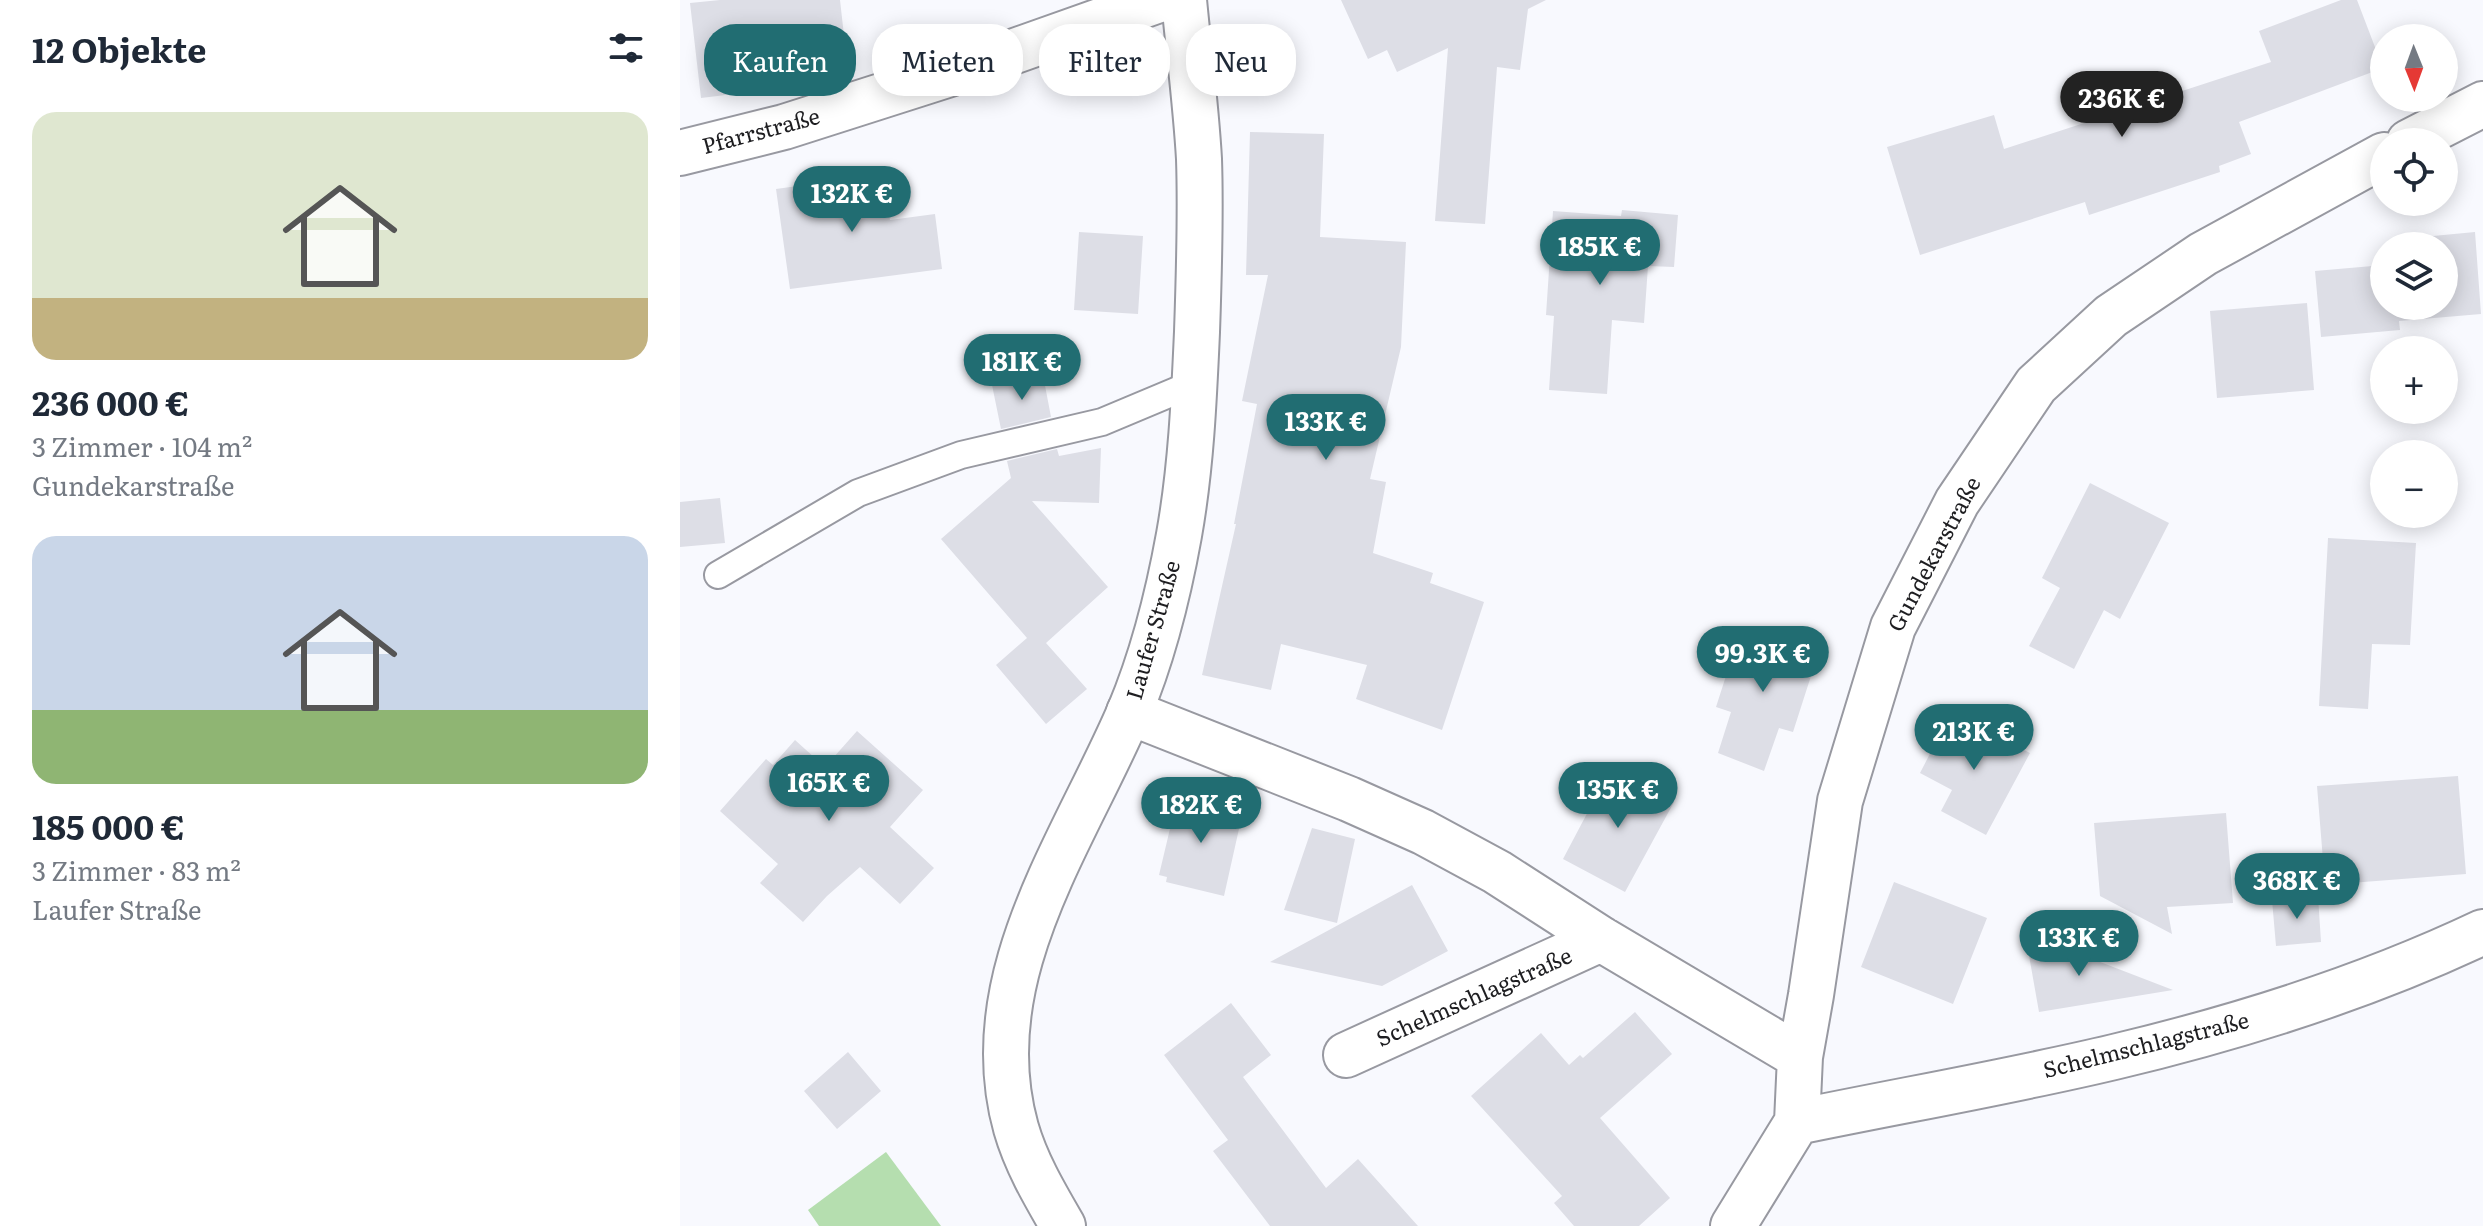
<!DOCTYPE html>
<html lang="de">
<meta charset="utf-8">
<style>
body{margin:0;font-family:Literata,serif;background:#f6f6f7;color:#1f2937;height:100vh;display:flex;flex-direction:column;font-size:30px;white-space:nowrap}
*{box-sizing:border-box;margin:0}
p{font-size:26px;color:#747a83}
.icon{flex:none;width:44px;height:44px;fill:none;stroke:currentColor;stroke-width:2;stroke-linecap:round;stroke-linejoin:round}
.map{position:relative;flex:1;overflow:hidden}
.sheet{display:flex;flex-direction:column;background:#fff;width:680px}
.sheet>*{flex:none}
.guide{position:absolute;left:24px;top:24px;width:760px;height:72px;display:flex;gap:16px}
.needle{width:52px;rotate:179deg}
.controls{position:absolute;left:1690px;top:24px;display:grid;gap:16px}
.controls a{display:grid;place-items:center;width:88px;height:88px;border-radius:50%;background:#fff;box-shadow:0 4px 20px #0003;font-size:40px}
.price{position:absolute;translate:-50% -68px;padding:0 18px;border-radius:28px;background:#216d72;color:#fff;font-size:26px;line-height:52px;filter:drop-shadow(0 2px 4px #0008)}
.price::after{content:'';position:absolute;left:50%;top:48px;width:24px;height:18px;margin-left:-12px;background:inherit;clip-path:polygon(0 0,100% 0,50% 100%)}
.price.selected{background:#222;color:#fff}
ul{padding:0;list-style:none}
li{display:grid;align-content:center;gap:16px;height:424px;padding:0 32px}
li span{display:grid;place-items:center;height:248px;border-radius:24px;color:#555}
li>.icon{margin-inline-start:auto}
span .icon{width:144px;height:144px;fill:#fffc;stroke-width:1}
li b{font-size:34px}
h2{display:flex;justify-content:space-between;align-items:center;height:96px;padding:0 32px;font-size:34px}
.tag{padding:0 28px;border-radius:32px;background:#fff;box-shadow:0 4px 20px #0003;font-size:28px;line-height:72px}
.tag.selected{background:#216d72;color:#fff}
main{display:flex;flex:1;min-height:0}
.map>svg:first-child{display:block}
</style>
<main>
<section class="sheet">
<h2>12 Objekte<svg class="icon" aria-label="filters" viewBox="0 0 24 24"><path d="M4 7h16M4 17h16"/><circle cx="9" cy="7" r="2"/><circle cx="15" cy="17" r="2"/></svg></h2>
<ul>
<li><span style="background:linear-gradient(#dfe7d0 75%,#c2b280 0)"><svg class="icon" aria-label="home" viewBox="0 0 24 24"><path d="M3 11l9-7 9 7M6 9v11h12V9"/></svg></span><div><b>236 000 €</b><p>3 Zimmer · 104 m²</p><p>Gundekarstraße</p></div></li>
<li><span style="background:linear-gradient(#c9d6e8 70%,#8fb573 0)"><svg class="icon" aria-label="home" viewBox="0 0 24 24"><path d="M3 11l9-7 9 7M6 9v11h12V9"/></svg></span><div><b>185 000 €</b><p>3 Zimmer · 83 m²</p><p>Laufer Straße</p></div></li>
</ul>
</section>
<div class="map">
<svg width="1803" height="1226" viewBox="0 0 1803 1226">
<rect width="100%" height="100%" fill="#f8f9fe"/>
<!-- green -->
<path fill="#b5deaf" d="M 206,1152 L 261,1226 L 139,1226 L 128,1210 Z"/>
<!-- building -->
<path fill="#dddee6" d="M 40,0 L 160,0 L 169,80 L 21,98 L 10,3 Z
M 661,0 L 866,0 L 848,9 L 840,70 L 817,67 L 805,224 L 755,221 L 768,48 L 717,72 L 707,50 L 688,59 Z
M 1661,0 L 1677,0 L 1703,68 L 1559,122 L 1571,154 L 1539,166 L 1540,172 L 1409,215 L 1405,202 L 1240,255 L 1207,147 L 1314,115 L 1324,149 L 1591,62 L 1579,31 Z
M 570,132 L 644,134 L 640,237 L 726,242 L 721,347 L 690,479 L 706,482 L 693,553 L 753,573 L 750,583 L 804,602 L 762,730 L 676,699 L 687,665 L 601,644 L 591,690 L 522,675 L 556,524 L 554,524 L 577,404 L 562,401 L 588,275 L 566,275 Z
M 203,174 L 210,220 L 255,214 L 262,269 L 110,289 L 96,189 Z
M 942,210 L 998,215 L 994,267 L 968,266 L 964,323 L 932,320 L 927,394 L 869,390 L 874,316 L 866,315 L 873,211 L 941,216 Z
M 399,232 L 463,236 L 458,314 L 394,310 Z
M 1795,232 L 1801,314 L 1719,321 L 1720,330 L 1641,337 L 1635,271 L 1704,265 L 1704,306 L 1764,306 L 1764,246 L 1712,246 L 1711,240 Z
M 1627,303 L 1634,390 L 1537,398 L 1530,311 Z
M 363,375 L 371,417 L 321,429 L 312,385 Z
M 421,448 L 419,503 L 352,501 L 428,587 L 366,643 L 407,689 L 366,724 L 316,665 L 347,638 L 261,539 L 331,478 L 327,461 L 377,449 L 379,456 Z
M 1410,483 L 1489,523 L 1440,619 L 1424,610 L 1394,669 L 1349,646 L 1380,588 L 1362,578 Z
M 40,498 L 45,543 L 0,547 L 0,502 Z
M 1648,538 L 1736,543 L 1730,645 L 1692,644 L 1688,709 L 1639,706 Z
M 1062,626 L 1139,651 L 1113,732 L 1099,728 L 1084,771 L 1038,753 L 1051,712 L 1036,707 Z
M 1271,713 L 1350,753 L 1306,835 L 1261,811 L 1272,790 L 1240,773 Z
M 177,731 L 243,790 L 210,827 L 254,868 L 220,904 L 180,867 L 147,896 L 123,922 L 80,883 L 98,864 L 40,811 L 86,759 L 93,765 L 115,740 L 145,767 Z
M 931,768 L 994,802 L 945,892 L 883,859 Z
M 1778,776 L 1786,874 L 1645,885 L 1637,786 Z
M 498,795 L 563,811 L 544,896 L 486,882 L 487,877 L 479,875 Z
M 1546,813 L 1553,903 L 1487,907 L 1492,934 L 1420,896 L 1414,823 Z
M 632,828 L 675,839 L 657,923 L 604,910 Z
M 1214,882 L 1307,918 L 1273,1004 L 1181,967 Z
M 732,885 L 768,951 L 702,986 L 590,962 Z
M 1638,896 L 1641,942 L 1596,946 L 1592,900 Z
M 1345,933 L 1493,990 L 1359,1012 Z
M 551,1003 L 591,1055 L 563,1077 L 646,1188 L 678,1159 L 738,1226 L 590,1226 L 533,1151 L 548,1140 L 484,1055 Z
M 955,1012 L 992,1054 L 920,1118 L 990,1198 L 959,1226 L 894,1226 L 874,1203 L 882,1196 L 791,1096 L 861,1033 L 889,1065 L 900,1055 L 903,1058 Z
M 168,1052 L 201,1091 L 157,1129 L 124,1091 Z"/>
<g fill="none" stroke-linecap="round" stroke-linejoin="round">
<defs>
<path id="service" d="M 38,575 L 178,493 L 281,455 L 422,422 L 515,383"/>
<path id="minor" d="M 1729,142 L 1803,104
M 449,712 L 669,799 L 743,832 L 817,872 L 921,939 L 1120,1057
M 666,1055 L 921,939
M 1117,1122 C 1223,1100 1329,1082 1434,1057 C 1556,1028 1689,986 1803,932
M 1053,1226 L 1117,1122 L 1120,1057 L 1131,995 L 1160,801 L 1213,627 L 1277,502 L 1356,385 L 1431,316 L 1523,254 L 1704,155"/>
<path id="tertiary" d="M 0,153 L 104,127 L 270,74 L 479,0
M 383,1226 C 365,1195 346,1163 336,1128 C 294,978 392,845 449,713 C 473,656 488,596 499,535 C 511,468 514,400 517,332 C 519,274 521,217 519,159 C 516,106 509,53 504,0"/>
</defs>
<!-- service casing -->
<use href="#service" stroke="#9899a1" stroke-width="30"/>
<!-- minor casing -->
<use href="#minor" stroke="#9899a1" stroke-width="48"/>
<!-- tertiary casing -->
<use href="#tertiary" stroke="#9899a1" stroke-width="48"/>
<!-- service -->
<use href="#service" stroke="#fff" stroke-width="26"/>
<!-- minor -->
<use href="#minor" stroke="#fff" stroke-width="44"/>
<!-- tertiary -->
<use href="#tertiary" stroke="#fff" stroke-width="44"/>
</g>
<g text-anchor="middle" stroke-width="6" stroke-linejoin="round" paint-order="stroke">
<!-- street labels -->
<g font-size="22" fill="#1e1e21" stroke="#fff">
<text transform="translate(81 131) rotate(-15)" y="8">Pfarrstraße</text>
<text transform="translate(1254 554) rotate(-62)" y="8">Gundekarstraße</text>
<text transform="translate(473 630) rotate(-74)" y="8">Laufer Straße</text>
<text transform="translate(794 997) rotate(-24)" y="8">Schelmschlagstraße</text>
<text transform="translate(1466 1045) rotate(-14)" y="8">Schelmschlagstraße</text>
</g>
</g>
</svg>
<div class="controls">
<a><svg class="needle" viewBox="-14 -14 28 28"><path d="M0-13l5 13h-10z" fill="#e53935"/><path d="M0 13l5-13h-10z" fill="#747a83"/></svg></a>
<a><svg class="icon" aria-label="locate" viewBox="0 0 24 24"><circle cx="12" cy="12" r="6"/><path d="M12 2v4M12 18v4M2 12h4M18 12h4"/></svg></a>
<a><svg class="icon" aria-label="layers" viewBox="0 0 24 24"><path d="M12 4l9 5-9 5-9-5zM3 14l9 5 9-5"/></svg></a>
<a>+</a>
<a>−</a>
</div>
<b class="price selected" style="left:1442px;top:139px">236K €</b>
<b class="price" style="left:172px;top:234px">132K €</b>
<b class="price" style="left:920px;top:287px">185K €</b>
<b class="price" style="left:342px;top:402px">181K €</b>
<b class="price" style="left:646px;top:462px">133K €</b>
<b class="price" style="left:1083px;top:694px">99.3K €</b>
<b class="price" style="left:1294px;top:772px">213K €</b>
<b class="price" style="left:149px;top:823px">165K €</b>
<b class="price" style="left:938px;top:830px">135K €</b>
<b class="price" style="left:521px;top:845px">182K €</b>
<b class="price" style="left:1617px;top:921px">368K €</b>
<b class="price" style="left:1399px;top:978px">133K €</b>
<div class="guide">
<a class="tag selected">Kaufen</a>
<a class="tag">Mieten</a>
<a class="tag">Filter</a>
<a class="tag">Neu</a>
</div>
</div>
</main>
